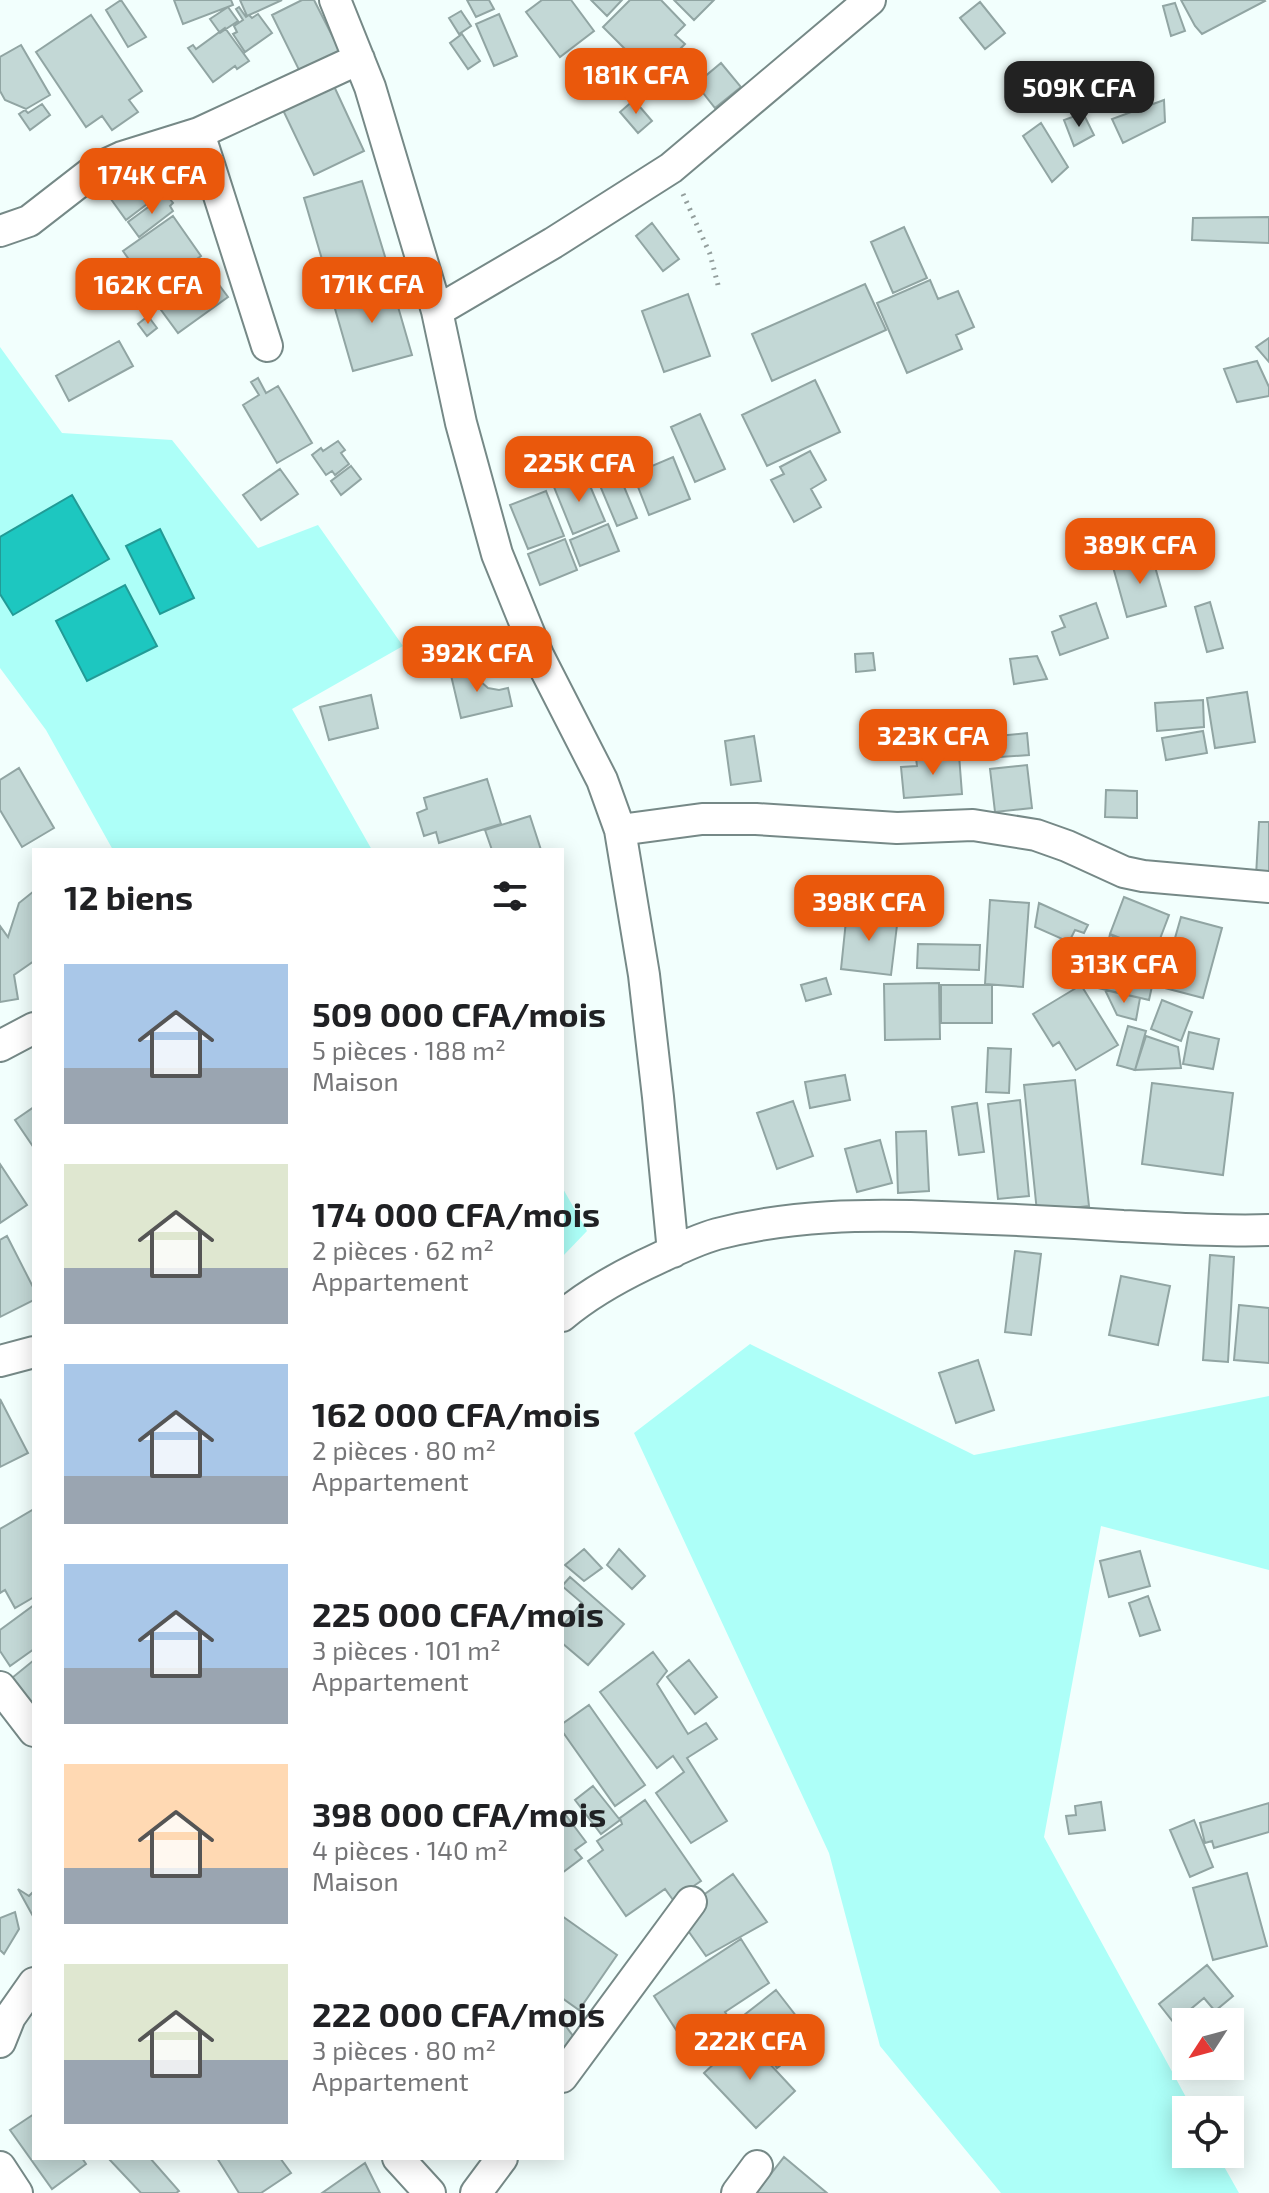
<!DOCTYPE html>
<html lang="fr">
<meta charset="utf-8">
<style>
body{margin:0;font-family:"Exo 2",sans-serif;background:#f2f2f2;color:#202124;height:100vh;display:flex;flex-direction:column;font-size:30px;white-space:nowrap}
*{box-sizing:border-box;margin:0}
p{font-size:26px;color:#757577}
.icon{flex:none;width:44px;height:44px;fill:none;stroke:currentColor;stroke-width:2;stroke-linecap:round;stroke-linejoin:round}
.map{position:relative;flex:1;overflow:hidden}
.sheet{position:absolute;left:32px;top:848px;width:532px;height:1312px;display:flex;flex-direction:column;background:#fff;border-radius:0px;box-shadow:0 4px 20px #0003}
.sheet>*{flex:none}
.needle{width:52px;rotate:234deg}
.buttons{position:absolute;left:1172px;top:2008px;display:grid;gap:16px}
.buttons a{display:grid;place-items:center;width:72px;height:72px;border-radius:0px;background:#fff;box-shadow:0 4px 20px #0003;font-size:40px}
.price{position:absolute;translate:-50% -68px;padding:0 18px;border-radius:16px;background:#ea580c;color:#fff;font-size:26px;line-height:52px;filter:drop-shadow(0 2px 4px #0008)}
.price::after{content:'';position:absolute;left:50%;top:48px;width:24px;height:18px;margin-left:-12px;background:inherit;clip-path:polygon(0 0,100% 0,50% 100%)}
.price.on{background:#222;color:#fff}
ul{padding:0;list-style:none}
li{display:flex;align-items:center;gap:24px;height:200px;padding:0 32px}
li span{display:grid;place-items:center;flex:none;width:224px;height:160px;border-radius:0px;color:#555}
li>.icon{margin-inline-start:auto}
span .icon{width:96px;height:96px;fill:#fffc;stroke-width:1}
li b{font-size:34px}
h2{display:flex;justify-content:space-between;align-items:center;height:96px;padding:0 32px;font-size:34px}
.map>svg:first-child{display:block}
</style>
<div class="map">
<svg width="1269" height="2193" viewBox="0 0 1269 2193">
<rect width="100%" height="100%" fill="#f2fffd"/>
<!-- green -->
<path fill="#adfff8" d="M 0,347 L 62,433 L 172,440 L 258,548 L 318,525 L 403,646 L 292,709 L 372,850 L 113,850 L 46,730 L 0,668 Z
M 562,1187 L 587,1231 L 562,1257 Z
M 750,1344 L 974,1455 L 1269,1396 L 1269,1570 L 1101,1526 L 1044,1837 L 1193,2110 L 1186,2110 L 1186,2154 L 1217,2154 L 1239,2193 L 1001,2193 L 880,2046 L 829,1853 L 634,1433 Z"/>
<!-- water -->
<path fill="#1dc7c0" stroke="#229b96" stroke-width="2" d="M 72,495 L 109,559 L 13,615 L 0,594 L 0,537 Z
M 160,529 L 194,598 L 160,614 L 126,546 Z
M 125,585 L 157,646 L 87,681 L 56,621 Z"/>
<!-- building -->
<path fill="#c3d8d6" stroke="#91a5a3" stroke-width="2" d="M 121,0 L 146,37 L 128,47 L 106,10 Z
M 174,0 L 231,0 L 233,5 L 183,24 Z
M 240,0 L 282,0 L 247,16 Z
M 302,0 L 314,0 L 343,57 L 303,78 L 272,15 Z
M 467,0 L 489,0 L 494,9 L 476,17 Z
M 542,0 L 571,0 L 594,31 L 560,57 L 526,12 Z
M 591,0 L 622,0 L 607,16 Z
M 630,0 L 661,0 L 685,25 L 675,35 L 685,44 L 663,66 L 655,58 L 644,68 L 603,27 Z
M 674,0 L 714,0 L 694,20 Z
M 1181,0 L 1264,0 L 1265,1 L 1202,34 L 1195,26 Z
M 980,2 L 1005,33 L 985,49 L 960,18 Z
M 1175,3 L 1185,31 L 1171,36 L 1163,6 Z
M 228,7 L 238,21 L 220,33 L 210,19 Z
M 239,7 L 246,17 L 249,15 L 252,18 L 258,14 L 272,33 L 245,52 L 233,34 L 237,32 L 234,26 L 243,20 L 236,9 Z
M 461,11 L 471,26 L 459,34 L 449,18 Z
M 499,14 L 517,56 L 494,66 L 476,24 Z
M 91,15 L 142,91 L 129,100 L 138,112 L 112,130 L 102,116 L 86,127 L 36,52 Z
M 225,28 L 249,61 L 237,69 L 235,66 L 213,82 L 188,48 L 193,45 L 196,49 Z
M 462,34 L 480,61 L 468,69 L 450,43 Z
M 21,45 L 50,95 L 26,109 L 5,100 L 0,91 L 0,57 Z
M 721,63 L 741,87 L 715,108 L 696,84 Z
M 333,84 L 364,151 L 314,175 L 282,108 Z
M 634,100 L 652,121 L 638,133 L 620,112 Z
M 1164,100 L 1165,122 L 1123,143 L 1112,119 Z
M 42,104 L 50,115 L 30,130 L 19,114 L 25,110 L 28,113 Z
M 1083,113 L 1094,135 L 1074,146 L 1064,120 Z
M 1041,123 L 1068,167 L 1052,182 L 1023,136 Z
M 149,164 L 168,188 L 126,220 L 108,195 Z
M 362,181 L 390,273 L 331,290 L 304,198 Z
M 166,194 L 173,203 L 170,206 L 173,211 L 139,237 L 128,222 Z
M 173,216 L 201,256 L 151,291 L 123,251 Z
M 1269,217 L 1269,243 L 1192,240 L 1193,218 Z
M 652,223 L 679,259 L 663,271 L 636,236 Z
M 904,227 L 927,278 L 893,293 L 871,242 Z
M 200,259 L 228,297 L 178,333 L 150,295 Z
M 134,277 L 145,292 L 129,303 L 118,288 Z
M 390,279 L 412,355 L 353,371 L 331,295 Z
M 930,280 L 938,299 L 958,291 L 974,327 L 956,335 L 962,349 L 907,373 L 877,303 Z
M 865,284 L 886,330 L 772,381 L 752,334 Z
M 688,294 L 710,356 L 664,372 L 642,311 Z
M 148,316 L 157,328 L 147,336 L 138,324 Z
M 1269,338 L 1269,362 L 1256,347 Z
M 119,341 L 133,366 L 69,401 L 56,376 Z
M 1257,361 L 1269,387 L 1269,396 L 1237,402 L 1224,369 Z
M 258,378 L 266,393 L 278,386 L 312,443 L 277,463 L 243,405 L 259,395 L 251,382 Z
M 815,380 L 840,432 L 767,466 L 742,415 Z
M 700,414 L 725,469 L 695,482 L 671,427 Z
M 338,441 L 345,450 L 341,453 L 349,464 L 335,475 L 332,471 L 326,475 L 312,455 L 321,448 L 323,451 Z
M 810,451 L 826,480 L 811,489 L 821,507 L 794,522 L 771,480 L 784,474 L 780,467 Z
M 673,457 L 690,499 L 649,515 L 633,474 Z
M 613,460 L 637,518 L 617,526 L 593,469 Z
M 351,466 L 361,479 L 341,495 L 331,481 Z
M 280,469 L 298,494 L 261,520 L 243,495 Z
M 585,474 L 605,521 L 573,534 L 554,487 Z
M 546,491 L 564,536 L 528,549 L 510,505 Z
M 608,524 L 619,551 L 580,566 L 570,540 Z
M 565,539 L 577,570 L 540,585 L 528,554 Z
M 1152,556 L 1166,606 L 1127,617 L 1113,567 Z
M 1210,602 L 1223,648 L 1207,652 L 1195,607 Z
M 1096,603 L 1108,638 L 1060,655 L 1052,632 L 1065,627 L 1060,616 Z
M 873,653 L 875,670 L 856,672 L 855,654 Z
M 1037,656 L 1047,679 L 1014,684 L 1010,659 Z
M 476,665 L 480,681 L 488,688 L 499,690 L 508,688 L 512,706 L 461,718 L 450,671 Z
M 1247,692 L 1255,742 L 1215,748 L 1207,698 Z
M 371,695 L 378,728 L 329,740 L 320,707 Z
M 1203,700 L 1204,727 L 1157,731 L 1155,703 Z
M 996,716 L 998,736 L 1027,733 L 1029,755 L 985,758 L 982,718 Z
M 1203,731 L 1207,753 L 1166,760 L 1162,738 Z
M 754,736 L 761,781 L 731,785 L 725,741 Z
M 959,755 L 962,794 L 904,798 L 901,767 L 917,766 L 916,758 Z
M 1027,765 L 1032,808 L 995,812 L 990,769 Z
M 19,768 L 54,828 L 22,847 L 0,810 L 0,780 Z
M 487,779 L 501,824 L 439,843 L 436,832 L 424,836 L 417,813 L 427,809 L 424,798 Z
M 1106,790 L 1137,791 L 1137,818 L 1105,817 Z
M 530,816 L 541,850 L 492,850 L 485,830 Z
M 1259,822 L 1269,822 L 1269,877 L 1256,876 Z
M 34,891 L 34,961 L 14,975 L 18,999 L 0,1002 L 0,926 L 8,937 L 19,903 Z
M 1124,897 L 1169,915 L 1155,952 L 1110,934 Z
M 990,900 L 1029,903 L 1023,987 L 985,984 Z
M 1039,903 L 1088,925 L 1084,933 L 1075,930 L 1069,942 L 1035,927 Z
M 847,911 L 898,917 L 891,975 L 841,969 Z
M 1181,917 L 1222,928 L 1203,998 L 1161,987 Z
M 1110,934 L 1138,956 L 1134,973 L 1154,977 L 1149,1000 L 1098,988 Z
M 918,944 L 980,945 L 979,970 L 917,968 Z
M 826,978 L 831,994 L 806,1001 L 801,985 Z
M 939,983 L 940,1039 L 885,1040 L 884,984 Z
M 941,985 L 992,985 L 992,1023 L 941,1023 Z
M 1081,985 L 1118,1045 L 1076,1070 L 1059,1042 L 1053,1046 L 1033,1014 Z
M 1105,990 L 1140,998 L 1136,1020 L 1117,1015 Z
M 1162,1000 L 1192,1012 L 1181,1041 L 1151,1029 Z
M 1128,1026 L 1146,1031 L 1135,1070 L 1117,1065 Z
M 1189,1032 L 1219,1039 L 1213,1069 L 1183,1064 Z
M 1146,1036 L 1178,1047 L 1181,1068 L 1135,1070 Z
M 988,1048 L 1011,1049 L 1009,1093 L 986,1092 Z
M 845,1075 L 850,1100 L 810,1108 L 805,1082 Z
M 1075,1080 L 1089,1206 L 1037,1212 L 1024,1085 Z
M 1152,1083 L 1233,1093 L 1223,1175 L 1142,1164 Z
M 1020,1100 L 1029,1196 L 998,1199 L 988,1104 Z
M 793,1101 L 813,1156 L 777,1169 L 757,1113 Z
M 977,1103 L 984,1152 L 959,1155 L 952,1107 Z
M 34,1107 L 34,1148 L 15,1120 Z
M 926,1131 L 929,1191 L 898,1193 L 896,1132 Z
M 880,1140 L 892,1183 L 857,1192 L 845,1149 Z
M 0,1164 L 27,1205 L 0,1223 Z
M 7,1236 L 34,1289 L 34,1300 L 0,1317 L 0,1240 Z
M 1015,1251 L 1041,1254 L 1031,1335 L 1005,1332 Z
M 1210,1255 L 1234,1257 L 1228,1362 L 1203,1360 Z
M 1121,1276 L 1170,1286 L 1158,1345 L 1109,1335 Z
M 1239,1305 L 1269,1308 L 1269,1363 L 1234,1360 Z
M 978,1360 L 994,1410 L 956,1423 L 939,1373 Z
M 0,1399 L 28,1453 L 0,1467 Z
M 34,1509 L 34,1597 L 15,1608 L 5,1590 L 0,1593 L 0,1529 Z
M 584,1549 L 602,1568 L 584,1581 L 565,1565 Z
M 619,1549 L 645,1576 L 632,1589 L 607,1565 Z
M 1140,1551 L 1150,1586 L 1109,1597 L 1100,1561 Z
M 570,1577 L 624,1624 L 588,1665 L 562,1643 L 562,1626 L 582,1603 L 562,1586 Z
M 1148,1596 L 1160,1630 L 1140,1636 L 1129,1603 Z
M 34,1605 L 34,1649 L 10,1666 L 0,1651 L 0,1630 Z
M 653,1652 L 667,1671 L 657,1684 L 688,1734 L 706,1723 L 717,1739 L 687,1758 L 727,1821 L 691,1843 L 656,1793 L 684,1772 L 673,1756 L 657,1768 L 600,1692 Z
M 34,1660 L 34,1711 L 7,1682 Z
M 689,1660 L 717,1697 L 695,1714 L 667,1677 Z
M 589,1705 L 645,1785 L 615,1806 L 562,1731 L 562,1724 Z
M 593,1786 L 620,1820 L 601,1834 L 575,1800 Z
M 645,1800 L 701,1881 L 673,1900 L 665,1889 L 626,1916 L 588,1861 L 603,1850 L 597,1841 L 622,1824 L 620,1818 Z
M 1101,1802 L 1105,1830 L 1069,1834 L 1066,1816 L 1076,1815 L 1075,1806 Z
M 1269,1803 L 1269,1832 L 1214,1848 L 1212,1841 L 1205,1843 L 1200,1823 Z
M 562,1810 L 586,1842 L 575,1850 L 582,1858 L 562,1873 Z
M 1194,1820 L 1213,1867 L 1190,1877 L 1170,1830 Z
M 1247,1873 L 1267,1946 L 1213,1960 L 1193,1888 Z
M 733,1874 L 767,1922 L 706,1956 L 682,1922 L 702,1896 Z
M 18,1889 L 29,1896 L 34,1891 L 34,1918 Z
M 15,1912 L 19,1929 L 4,1954 L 0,1950 L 0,1918 Z
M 562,1916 L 617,1955 L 579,2010 L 562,1998 Z
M 741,1939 L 769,1983 L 725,2012 L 740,2035 L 697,2062 L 654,1996 Z
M 1207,1965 L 1233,1996 L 1215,2011 L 1204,1998 L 1174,2023 L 1159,2004 Z
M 776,1990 L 814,2039 L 777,2068 L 739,2019 Z
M 562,2021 L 579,2044 L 562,2057 Z
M 744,2036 L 795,2091 L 756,2128 L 704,2073 Z
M 34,2114 L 34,2158 L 82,2158 L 86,2164 L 52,2189 L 10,2130 Z
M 784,2157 L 827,2193 L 756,2193 Z
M 108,2158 L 150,2158 L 179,2191 L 176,2193 L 141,2193 Z
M 217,2158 L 280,2158 L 291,2173 L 261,2193 L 239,2193 Z
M 365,2163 L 380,2193 L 322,2193 Z"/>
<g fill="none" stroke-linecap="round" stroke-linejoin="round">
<defs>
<path id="street" d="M 335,0 L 370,87 L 437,311 L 461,423 L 497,554 L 538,655 L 602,780 L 620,830 L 644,975 L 658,1097 L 673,1252
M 199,133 L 267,346
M 0,231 L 29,221 L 96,169 L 122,157 L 199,133 L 359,59
M 437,311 L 553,243 L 671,168 L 870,0
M 620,830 L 702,819 L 756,819 L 897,828 L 973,825 L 1036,835 L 1067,846 L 1124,872 L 1143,876 L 1269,887
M 0,1046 L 34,1028
M 562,1316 C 587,1295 615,1279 644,1265 C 668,1254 692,1241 717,1234 C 790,1215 866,1214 941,1217 C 1002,1219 1062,1222 1123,1226 C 1172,1228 1220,1232 1269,1230
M 0,1361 L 34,1352
M 0,1687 L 34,1731
M 0,2042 L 10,2017 L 34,1983
M 562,2077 L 691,1902
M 398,2158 L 430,2193
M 0,2167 L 17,2193
M 476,2193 L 502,2158
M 737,2193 L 757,2166"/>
</defs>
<!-- street casing -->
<use href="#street" stroke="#768987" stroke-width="34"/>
<!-- path -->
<path stroke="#939e9c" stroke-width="5" stroke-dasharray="2 6" stroke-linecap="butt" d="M 683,194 L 710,254 L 718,285"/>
<!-- street -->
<use href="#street" stroke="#fff" stroke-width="30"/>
</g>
</svg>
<div class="buttons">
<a><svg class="needle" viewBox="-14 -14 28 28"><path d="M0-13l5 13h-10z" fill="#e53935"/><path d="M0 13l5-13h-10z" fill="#757577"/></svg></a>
<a><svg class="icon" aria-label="locate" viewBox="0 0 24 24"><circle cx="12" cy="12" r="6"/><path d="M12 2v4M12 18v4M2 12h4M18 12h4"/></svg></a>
</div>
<b class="price" style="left:636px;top:116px">181K CFA</b>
<b class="price on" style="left:1079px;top:129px">509K CFA</b>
<b class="price" style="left:152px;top:216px">174K CFA</b>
<b class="price" style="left:372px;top:325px">171K CFA</b>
<b class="price" style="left:148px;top:326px">162K CFA</b>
<b class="price" style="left:579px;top:504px">225K CFA</b>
<b class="price" style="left:1140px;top:586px">389K CFA</b>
<b class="price" style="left:477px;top:694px">392K CFA</b>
<b class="price" style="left:933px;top:777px">323K CFA</b>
<b class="price" style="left:869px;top:943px">398K CFA</b>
<b class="price" style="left:1124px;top:1005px">313K CFA</b>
<b class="price" style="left:750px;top:2082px">222K CFA</b>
<section class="sheet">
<h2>12 biens<svg class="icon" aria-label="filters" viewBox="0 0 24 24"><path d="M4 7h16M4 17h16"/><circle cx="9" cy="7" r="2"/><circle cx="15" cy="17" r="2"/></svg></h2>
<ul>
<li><span style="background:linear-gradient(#a9c7e8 65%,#9aa5b1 0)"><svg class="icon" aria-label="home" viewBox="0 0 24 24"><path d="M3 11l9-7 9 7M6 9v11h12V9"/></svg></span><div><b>509 000 CFA/mois</b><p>5 pièces · 188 m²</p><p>Maison</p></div></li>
<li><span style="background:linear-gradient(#dfe7d0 65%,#9aa5b1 0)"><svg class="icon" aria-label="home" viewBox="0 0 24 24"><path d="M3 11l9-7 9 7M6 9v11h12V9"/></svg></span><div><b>174 000 CFA/mois</b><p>2 pièces · 62 m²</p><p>Appartement</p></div></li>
<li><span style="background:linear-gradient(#a9c7e8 70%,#9aa5b1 0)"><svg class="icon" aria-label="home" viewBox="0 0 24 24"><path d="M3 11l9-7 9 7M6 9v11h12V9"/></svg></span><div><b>162 000 CFA/mois</b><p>2 pièces · 80 m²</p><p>Appartement</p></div></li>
<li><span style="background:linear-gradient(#a9c7e8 65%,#9aa5b1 0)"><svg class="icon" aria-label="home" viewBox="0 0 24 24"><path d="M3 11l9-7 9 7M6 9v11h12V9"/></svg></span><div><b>225 000 CFA/mois</b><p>3 pièces · 101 m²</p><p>Appartement</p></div></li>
<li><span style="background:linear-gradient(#ffd9b3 65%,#9aa5b1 0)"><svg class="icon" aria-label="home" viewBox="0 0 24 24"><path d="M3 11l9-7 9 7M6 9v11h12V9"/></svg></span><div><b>398 000 CFA/mois</b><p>4 pièces · 140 m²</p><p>Maison</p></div></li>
<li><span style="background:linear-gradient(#dfe7d0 60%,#9aa5b1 0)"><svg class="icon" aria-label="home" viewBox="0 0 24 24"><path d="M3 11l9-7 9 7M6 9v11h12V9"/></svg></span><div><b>222 000 CFA/mois</b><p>3 pièces · 80 m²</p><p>Appartement</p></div></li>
</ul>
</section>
</div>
